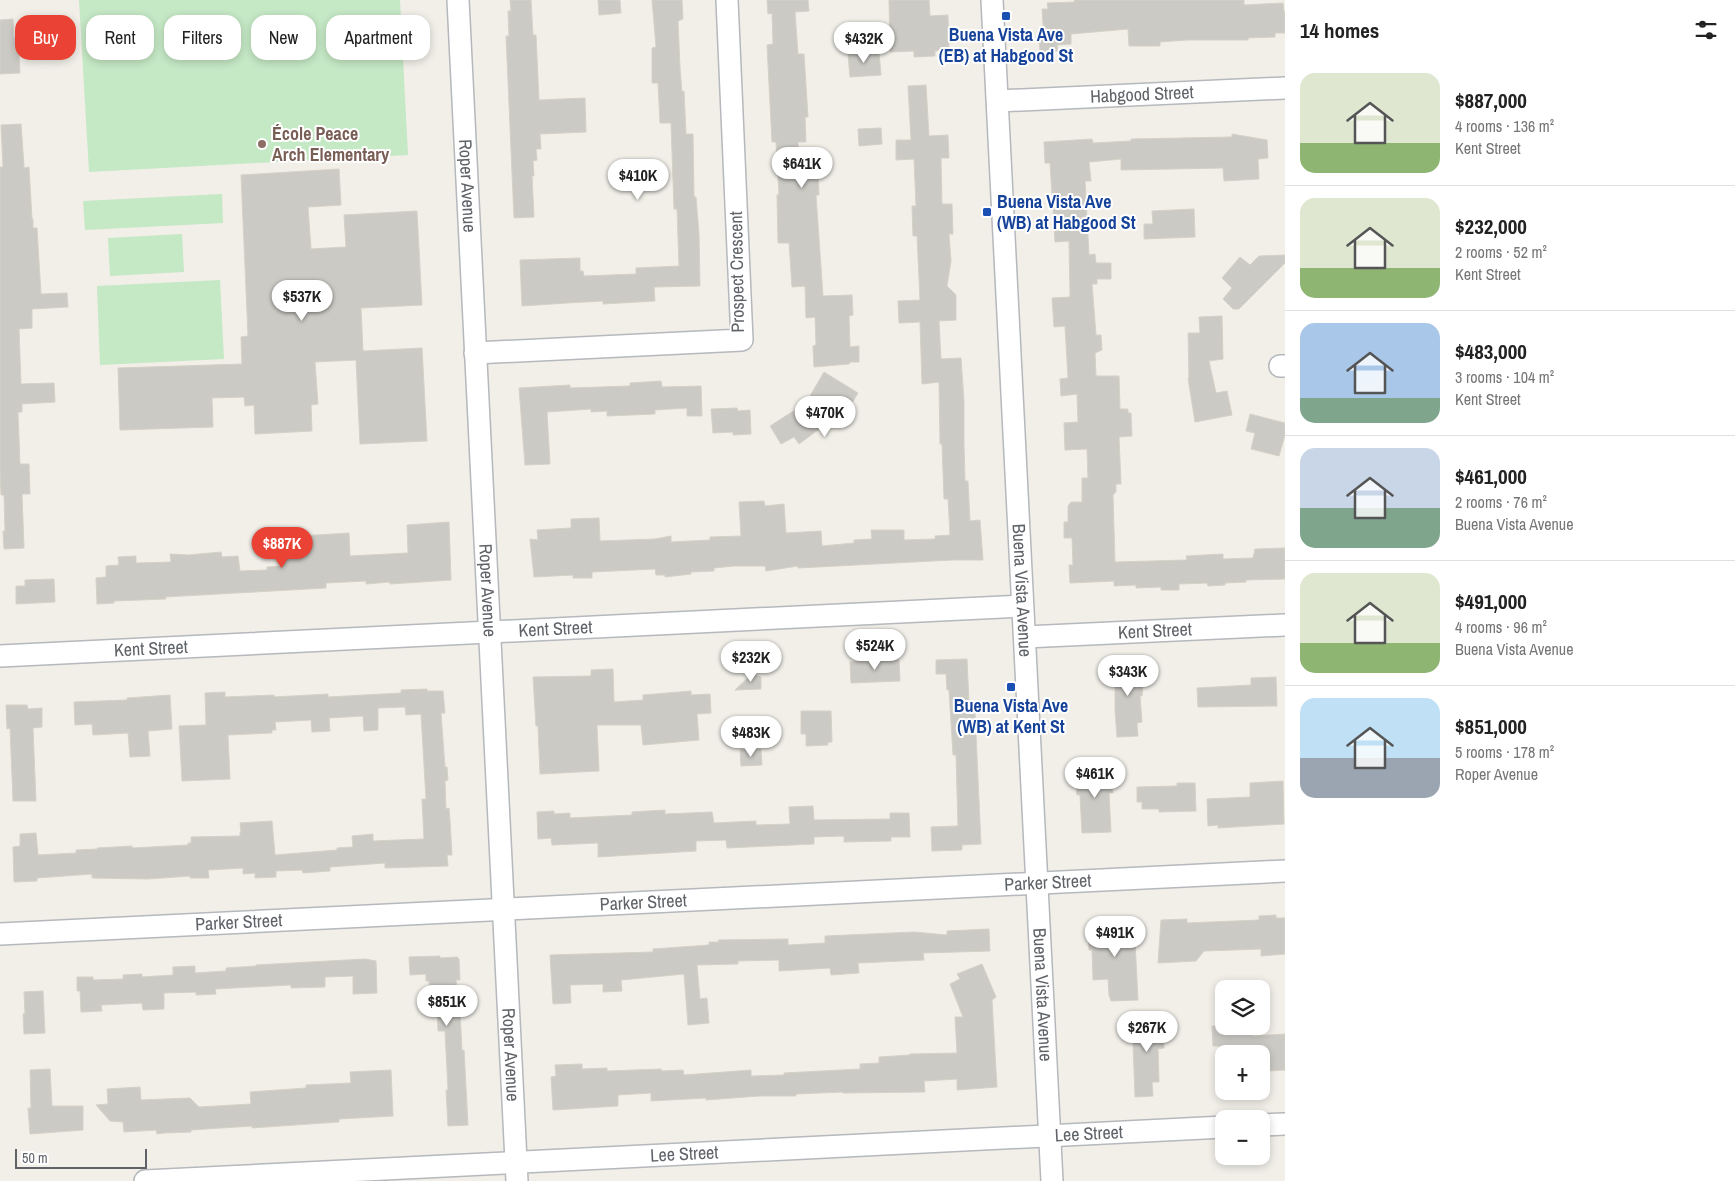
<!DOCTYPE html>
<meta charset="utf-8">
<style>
body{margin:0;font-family:"Archivo Narrow",sans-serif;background:#f6f6f6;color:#222;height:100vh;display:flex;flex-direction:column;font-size:19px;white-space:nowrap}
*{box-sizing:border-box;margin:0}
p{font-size:16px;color:#767676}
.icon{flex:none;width:28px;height:28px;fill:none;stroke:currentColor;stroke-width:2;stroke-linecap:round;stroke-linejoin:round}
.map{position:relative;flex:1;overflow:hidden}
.drawer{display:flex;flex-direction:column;background:#fff;width:450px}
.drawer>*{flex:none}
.hud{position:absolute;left:15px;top:15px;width:475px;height:45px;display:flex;gap:10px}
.buttons{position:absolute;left:1215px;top:980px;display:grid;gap:10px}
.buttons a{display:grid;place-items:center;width:55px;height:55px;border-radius:10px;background:#fff;box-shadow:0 2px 8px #0003;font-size:25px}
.scale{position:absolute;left:15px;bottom:12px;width:132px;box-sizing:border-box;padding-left:5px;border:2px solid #5f6368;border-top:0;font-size:14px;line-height:18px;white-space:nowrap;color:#5f6368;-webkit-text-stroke:4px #fff;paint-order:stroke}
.price{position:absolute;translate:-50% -42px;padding:0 11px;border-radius:18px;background:#fff;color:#222;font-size:16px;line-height:32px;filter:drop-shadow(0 1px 2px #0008)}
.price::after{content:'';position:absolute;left:50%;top:30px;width:15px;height:11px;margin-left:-8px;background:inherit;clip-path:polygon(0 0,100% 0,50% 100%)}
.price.active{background:#ea4335;color:#fff}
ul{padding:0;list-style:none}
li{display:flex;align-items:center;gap:15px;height:125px;padding:0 15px}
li+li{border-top:1px solid #e0e0e0}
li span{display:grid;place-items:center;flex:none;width:140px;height:100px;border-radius:15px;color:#555}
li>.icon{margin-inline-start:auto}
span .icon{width:60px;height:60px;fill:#fffc;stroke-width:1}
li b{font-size:21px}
h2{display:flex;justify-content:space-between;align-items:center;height:60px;padding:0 15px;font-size:21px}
.tag{padding:0 18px;border-radius:15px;background:#fff;box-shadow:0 2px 8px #0003;font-size:18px;line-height:45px}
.tag.active{background:#ea4335;color:#fff}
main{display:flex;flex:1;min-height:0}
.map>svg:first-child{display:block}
</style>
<main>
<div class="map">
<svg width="1285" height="1181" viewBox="0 0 1285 1181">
<rect width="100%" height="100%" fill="#f1efe8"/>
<!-- green -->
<path fill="#c5e8c5" d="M 79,0 L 400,0 L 408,155 L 89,172 Z
M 222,194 L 223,223 L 85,230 L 83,201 Z
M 182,234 L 184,272 L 110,276 L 108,238 Z
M 220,280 L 224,359 L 100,365 L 97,286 Z"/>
<!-- building -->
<path fill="#cccac5" stroke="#d6d1c6" d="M 510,0 L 531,0 L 533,35 L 536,35 L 539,100 L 585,98 L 586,132 L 540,134 L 541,149 L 536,149 L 537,160 L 533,161 L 534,176 L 532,176 L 534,217 L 514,218 L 506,36 L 509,36 L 508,11 L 511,11 Z
M 598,0 L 620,0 L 621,13 L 599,15 Z
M 652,0 L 682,0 L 683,19 L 678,21 L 680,68 L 682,92 L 684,91 L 686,134 L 693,134 L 694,197 L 696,197 L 699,234 L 700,286 L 654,287 L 655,301 L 603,304 L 603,301 L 567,303 L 522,306 L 520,260 L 580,258 L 580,271 L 583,271 L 584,276 L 636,274 L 636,268 L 679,266 L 677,209 L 674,209 L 671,123 L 660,123 L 658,83 L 652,83 L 652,48 L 656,47 Z
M 767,0 L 808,0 L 809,11 L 795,12 L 798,54 L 804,54 L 808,117 L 805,117 L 806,142 L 798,142 L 799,170 L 818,171 L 819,195 L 816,195 L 823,296 L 852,295 L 853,315 L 849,316 L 850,347 L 859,346 L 859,362 L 850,362 L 849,364 L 814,367 L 813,346 L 816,345 L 815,317 L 806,318 L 805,286 L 792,287 L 789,243 L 778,243 L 777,195 L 779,194 L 776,142 L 772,142 L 767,45 L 773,44 L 772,13 L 768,14 Z
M 889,0 L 929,0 L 930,16 L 948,15 L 949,50 L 935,51 L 935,56 L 914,57 L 914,51 L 890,52 Z
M 1074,0 L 1244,0 L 1244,5 L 1283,3 L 1284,12 L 1285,12 L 1285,33 L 1275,33 L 1275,37 L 1248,38 L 1248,40 L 1187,40 L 1160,42 L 1160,46 L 1129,46 L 1128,29 L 1071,34 L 1071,44 L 1057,45 L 1058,51 L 1040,52 L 1039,36 L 1044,36 L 1042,9 L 1048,9 L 1047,3 L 1075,2 Z
M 13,19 L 14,38 L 18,38 L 20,73 L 0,74 L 0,20 Z
M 879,52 L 881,75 L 850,77 L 848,54 Z
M 926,85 L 929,136 L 948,135 L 949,158 L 941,158 L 942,204 L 952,204 L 953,234 L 949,234 L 951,261 L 947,286 L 956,295 L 956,320 L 939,321 L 941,359 L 961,358 L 964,401 L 964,444 L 965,481 L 968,481 L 970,521 L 980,520 L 983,560 L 952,560 L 798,568 L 798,566 L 766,571 L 765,566 L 734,566 L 714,568 L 714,571 L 691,572 L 691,574 L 665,577 L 665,575 L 656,575 L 655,569 L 592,572 L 592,578 L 573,578 L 573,575 L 534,577 L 530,539 L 538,540 L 537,530 L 571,528 L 571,519 L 599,518 L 600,541 L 655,539 L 671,536 L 671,542 L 710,540 L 710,537 L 741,536 L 739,502 L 764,501 L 765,506 L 784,504 L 786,533 L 821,531 L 822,546 L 854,543 L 854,540 L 872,539 L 871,530 L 904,530 L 904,540 L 935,539 L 935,536 L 950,535 L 948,499 L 944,499 L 942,444 L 940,444 L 939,382 L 922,384 L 920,322 L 899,323 L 898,301 L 920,300 L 917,236 L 913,236 L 912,206 L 916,206 L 914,159 L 896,160 L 896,140 L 911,140 L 908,86 Z
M 21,124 L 24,166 L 24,168 L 29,167 L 32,219 L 33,219 L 33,228 L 37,228 L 41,294 L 67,293 L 68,307 L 32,309 L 32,328 L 19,329 L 21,384 L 54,383 L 55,402 L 22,404 L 22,412 L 18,412 L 20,464 L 29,464 L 30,494 L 22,494 L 24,548 L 4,549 L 3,531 L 5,531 L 4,495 L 1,495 L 0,469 L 0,167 L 3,167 L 1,125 Z
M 881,128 L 882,144 L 859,146 L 858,129 Z
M 1232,134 L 1267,140 L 1268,158 L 1258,159 L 1259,179 L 1224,181 L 1223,168 L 1121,170 L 1121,159 L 1089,162 L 1091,181 L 1085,181 L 1089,255 L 1095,254 L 1096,263 L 1111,263 L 1111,279 L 1097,279 L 1097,284 L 1092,284 L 1096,335 L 1101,335 L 1102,350 L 1095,353 L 1096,376 L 1119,376 L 1120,409 L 1128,409 L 1128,413 L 1131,413 L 1132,436 L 1119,437 L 1121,484 L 1116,484 L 1116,492 L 1113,495 L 1115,562 L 1187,560 L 1186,556 L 1223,554 L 1223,559 L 1253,558 L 1255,549 L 1285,548 L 1285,579 L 1246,580 L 1246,582 L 1225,583 L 1225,585 L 1208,586 L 1207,583 L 1179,584 L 1179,590 L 1161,590 L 1161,587 L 1136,588 L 1136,585 L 1114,586 L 1114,581 L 1070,583 L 1069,565 L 1073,565 L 1072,538 L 1064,538 L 1064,522 L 1068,522 L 1068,506 L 1071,502 L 1082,502 L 1082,478 L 1088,478 L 1087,449 L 1065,450 L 1064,423 L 1078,422 L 1077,394 L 1061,396 L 1060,379 L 1068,378 L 1065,326 L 1054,327 L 1052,298 L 1070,297 L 1069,241 L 1055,242 L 1050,163 L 1045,163 L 1044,142 L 1092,139 L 1093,143 L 1131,141 L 1131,139 L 1232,137 Z
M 339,169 L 341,205 L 308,207 L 311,249 L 346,247 L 344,215 L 417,211 L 422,305 L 361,308 L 363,351 L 422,348 L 427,441 L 360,444 L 356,360 L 315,362 L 318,404 L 311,405 L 312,431 L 255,434 L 254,405 L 245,406 L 244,397 L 212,398 L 213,427 L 120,430 L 118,368 L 242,364 L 241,337 L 248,336 L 241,175 Z
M 1194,209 L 1195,237 L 1144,239 L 1144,224 L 1153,224 L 1152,211 Z
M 1285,255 L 1285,263 L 1239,309 L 1233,309 L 1223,299 L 1232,288 L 1222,278 L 1240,257 L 1250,265 L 1259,256 Z
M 1222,316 L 1223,359 L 1209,361 L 1216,393 L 1227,391 L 1232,415 L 1195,422 L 1188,378 L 1189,378 L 1188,333 L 1200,333 L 1199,317 Z
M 824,372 L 858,393 L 840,423 L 834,423 L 830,421 L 799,444 L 794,437 L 781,444 L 770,426 L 806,403 Z
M 661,381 L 662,387 L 701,386 L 702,416 L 687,416 L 687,408 L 655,410 L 655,414 L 607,416 L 607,411 L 591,412 L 591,409 L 547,412 L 550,464 L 525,465 L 519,388 L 570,385 L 570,388 L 630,386 L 630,383 Z
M 737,408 L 738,411 L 750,410 L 751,434 L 733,435 L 733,432 L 713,433 L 711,409 Z
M 1250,414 L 1285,423 L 1285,435 L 1279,456 L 1251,449 L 1255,433 L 1246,431 Z
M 449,522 L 451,580 L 390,584 L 390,582 L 366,584 L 366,581 L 326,583 L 326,588 L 165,597 L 166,599 L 114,601 L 114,603 L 97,604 L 96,578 L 106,577 L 106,566 L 119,565 L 118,557 L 136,556 L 136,563 L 171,562 L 170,554 L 188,555 L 221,552 L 222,557 L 238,556 L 240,571 L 267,570 L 267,567 L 281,566 L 279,550 L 300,549 L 300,536 L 349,533 L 350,556 L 408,553 L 407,525 Z
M 54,579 L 55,602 L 16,604 L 16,586 L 25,586 L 25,580 Z
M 967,659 L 969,703 L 972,703 L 972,712 L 975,712 L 981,844 L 962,845 L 962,850 L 932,851 L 931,827 L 958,826 L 956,755 L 953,755 L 949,690 L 947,690 L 946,674 L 936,674 L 936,660 Z
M 1135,659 L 1135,670 L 1144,670 L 1142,696 L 1140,696 L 1142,722 L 1137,723 L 1138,736 L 1117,737 L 1115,710 L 1115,660 Z
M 899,660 L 900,681 L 851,683 L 850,662 Z
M 613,669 L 614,702 L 643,700 L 643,695 L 691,691 L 691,695 L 710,694 L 711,713 L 697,714 L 699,740 L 643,745 L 641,725 L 597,725 L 599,771 L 540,774 L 538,726 L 536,726 L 533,677 L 591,676 L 591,670 Z
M 752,674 L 761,677 L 761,689 L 735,690 Z
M 1276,677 L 1277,706 L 1198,707 L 1197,688 L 1251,685 L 1251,678 Z
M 427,689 L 427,691 L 443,691 L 445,713 L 441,713 L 445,767 L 447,767 L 448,780 L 445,781 L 446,809 L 449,808 L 450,820 L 452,855 L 447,855 L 448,866 L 385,868 L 385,863 L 330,867 L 330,871 L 303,873 L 302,870 L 276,871 L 276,877 L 255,878 L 255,873 L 243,874 L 243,868 L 208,870 L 209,878 L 190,878 L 190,876 L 148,879 L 92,878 L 92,874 L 37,878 L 37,881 L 14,882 L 13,847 L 20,846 L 20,834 L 36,833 L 38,855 L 76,853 L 76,850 L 98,849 L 97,848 L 132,846 L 132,848 L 188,845 L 188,843 L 191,843 L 191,837 L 240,836 L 240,832 L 241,832 L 240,823 L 272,821 L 275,855 L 337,850 L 337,848 L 353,847 L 352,836 L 373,834 L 373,841 L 424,839 L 422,799 L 426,799 L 421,714 L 406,715 L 405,707 L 378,708 L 378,730 L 364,731 L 363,716 L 329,718 L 330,731 L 312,732 L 311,720 L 275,722 L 276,730 L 272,730 L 272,733 L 228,735 L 230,779 L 182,781 L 179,726 L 206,725 L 205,693 L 225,692 L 225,697 L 274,695 L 274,697 L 328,694 L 328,697 L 401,693 L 401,690 Z
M 170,695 L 172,729 L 148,731 L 150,756 L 130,757 L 128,733 L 93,735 L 92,724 L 75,725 L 74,702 L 127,700 L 127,698 Z
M 6,705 L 27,705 L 28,709 L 42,708 L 42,727 L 33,728 L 36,801 L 13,801 L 10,728 L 7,729 Z
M 801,711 L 831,711 L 832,742 L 828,742 L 828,745 L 806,746 L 806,734 L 801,734 Z
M 761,749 L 762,765 L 741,766 L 740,750 Z
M 1111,768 L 1113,793 L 1109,793 L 1111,832 L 1082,833 L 1080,795 L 1077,795 L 1075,770 Z
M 1283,781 L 1284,824 L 1218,828 L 1218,825 L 1208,826 L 1207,799 L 1250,797 L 1250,783 Z
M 1177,783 L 1195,783 L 1196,811 L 1159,812 L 1159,809 L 1142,809 L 1142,802 L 1137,802 L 1137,787 L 1177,786 Z
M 813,806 L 814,820 L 890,819 L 890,813 L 909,813 L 910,837 L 891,837 L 891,841 L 844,842 L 844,836 L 814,837 L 814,844 L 727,848 L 726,840 L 696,841 L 696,851 L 598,857 L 598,843 L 552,845 L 551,838 L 538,839 L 537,812 L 554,811 L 554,814 L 570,813 L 570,818 L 632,815 L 632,812 L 665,810 L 665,814 L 712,812 L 714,823 L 756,821 L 756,825 L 790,824 L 789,807 Z
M 1276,915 L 1276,918 L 1285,918 L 1285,954 L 1261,956 L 1261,949 L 1204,951 L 1196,961 L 1158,963 L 1161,920 L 1187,919 L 1187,923 L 1259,920 L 1259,916 Z
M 1134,922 L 1138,1000 L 1111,1001 L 1109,995 L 1108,979 L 1093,980 L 1092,950 L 1089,950 L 1088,924 Z
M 989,929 L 990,951 L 923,953 L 924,960 L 858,963 L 859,973 L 831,975 L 830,968 L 779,971 L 779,960 L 738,961 L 738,964 L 697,965 L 700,999 L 707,998 L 709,1023 L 688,1025 L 684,974 L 621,980 L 622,991 L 603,992 L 603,984 L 570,985 L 571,1003 L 553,1004 L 550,955 L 653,952 L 653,949 L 709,945 L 709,942 L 719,942 L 718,940 L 788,939 L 788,945 L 825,943 L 825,936 L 914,932 L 947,935 L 947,931 Z
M 440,956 L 440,958 L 457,957 L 459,959 L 460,980 L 456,980 L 458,1010 L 460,1010 L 462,1051 L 464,1050 L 468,1125 L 448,1126 L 446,1090 L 448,1090 L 445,1031 L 438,1031 L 437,1009 L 431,1010 L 429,981 L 426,981 L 426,974 L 410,975 L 409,957 Z
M 365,959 L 376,961 L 377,993 L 353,994 L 353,976 L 325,977 L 325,987 L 291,988 L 291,985 L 215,989 L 216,994 L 196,995 L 196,992 L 164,993 L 164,1009 L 143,1010 L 142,1003 L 101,1005 L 102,1011 L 81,1012 L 80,991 L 77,991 L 77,977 L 93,977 L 93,980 L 123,979 L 123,975 L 142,974 L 142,977 L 173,975 L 173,967 L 195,966 L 195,973 L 226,971 L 226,968 L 256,966 L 256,965 Z
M 982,964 L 996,997 L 992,1000 L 997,1087 L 957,1090 L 957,1079 L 924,1081 L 925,1092 L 843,1093 L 843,1092 L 796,1094 L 796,1096 L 759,1096 L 706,1100 L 706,1098 L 651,1101 L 651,1093 L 618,1095 L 618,1106 L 553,1110 L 551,1077 L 556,1076 L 555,1065 L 582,1064 L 582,1069 L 607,1068 L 607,1071 L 661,1069 L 662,1071 L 683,1070 L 684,1075 L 751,1070 L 751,1076 L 784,1075 L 784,1073 L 860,1069 L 860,1064 L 879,1063 L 879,1057 L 910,1055 L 910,1054 L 957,1053 L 955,1017 L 963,1017 L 950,984 L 960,979 L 957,974 Z
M 43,991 L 45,1033 L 24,1034 L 23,1014 L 25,1014 L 24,992 Z
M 1132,1016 L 1156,1017 L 1156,1020 L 1163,1020 L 1164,1048 L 1158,1049 L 1159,1082 L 1152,1082 L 1153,1096 L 1135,1097 Z
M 1212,1026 L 1253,1026 L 1253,1036 L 1285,1034 L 1285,1070 L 1269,1071 L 1269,1067 L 1266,1067 L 1265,1054 L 1219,1054 L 1219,1046 L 1213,1046 Z
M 50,1069 L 52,1106 L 83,1106 L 83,1130 L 30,1134 L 28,1108 L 31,1108 L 30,1070 Z
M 391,1070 L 393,1116 L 339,1119 L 339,1122 L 252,1128 L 252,1126 L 191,1130 L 191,1132 L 164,1133 L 157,1134 L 156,1130 L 124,1132 L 123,1122 L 110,1121 L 96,1105 L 108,1104 L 107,1089 L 140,1087 L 141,1100 L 190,1098 L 199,1107 L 251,1104 L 250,1092 L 306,1088 L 306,1085 L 351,1083 L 350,1072 Z"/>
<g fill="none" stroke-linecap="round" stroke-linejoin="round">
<defs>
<g id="minor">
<path id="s1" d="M 458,0 L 517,1181"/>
<path id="s2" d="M 992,0 L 1052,1181"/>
<path id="s3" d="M 998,101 L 1285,88"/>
<path d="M 475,353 L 742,340 L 727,0"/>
<path d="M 1280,366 L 1285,366"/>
<path id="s4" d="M 1025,637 L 1285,625"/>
<path id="s5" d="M 0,656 L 1022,606"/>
<path id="s6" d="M 0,934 L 1285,871"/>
<path d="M 1261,1125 L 1285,1124"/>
<path id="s7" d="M 145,1181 L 1224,1127"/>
</g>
</defs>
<!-- minor casing -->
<use href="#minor" stroke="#b5b8bc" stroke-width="24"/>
<!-- minor -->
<use href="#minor" stroke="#fff" stroke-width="21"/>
</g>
<!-- markers -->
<g fill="#1a4fb4" stroke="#fff" stroke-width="2">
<rect x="1001" y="11" width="10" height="10" rx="2.5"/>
<rect x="982" y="207" width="10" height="10" rx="2.5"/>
<rect x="1006" y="682" width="10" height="10" rx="2.5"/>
</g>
<circle fill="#8d6e63" stroke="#fff" stroke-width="2" cx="262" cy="144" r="5"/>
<g text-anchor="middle" stroke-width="4" stroke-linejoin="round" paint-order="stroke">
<!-- transit labels -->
<g font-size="18" font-weight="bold" fill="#164399" stroke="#fff">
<text x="1006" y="41">Buena Vista Ave<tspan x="1006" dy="21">(EB) at Habgood St</tspan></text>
<text x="997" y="208" text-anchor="start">Buena Vista Ave<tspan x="997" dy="21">(WB) at Habgood St</tspan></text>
<text x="1011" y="712">Buena Vista Ave<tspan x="1011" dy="21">(WB) at Kent St</tspan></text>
</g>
<!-- street labels -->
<g font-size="18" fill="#5f6368" stroke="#fff">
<text dy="6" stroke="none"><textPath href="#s3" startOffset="144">Habgood Street</textPath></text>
<text dy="6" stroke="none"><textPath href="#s1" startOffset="186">Roper Avenue</textPath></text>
<text transform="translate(737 272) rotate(-91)" y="6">Prospect Crescent</text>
<text dy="6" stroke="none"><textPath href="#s1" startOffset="591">Roper Avenue</textPath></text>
<text dy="6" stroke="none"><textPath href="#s2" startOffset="591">Buena Vista Avenue</textPath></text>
<text dy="6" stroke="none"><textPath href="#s5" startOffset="556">Kent Street</textPath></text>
<text dy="6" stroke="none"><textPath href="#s4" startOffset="130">Kent Street</textPath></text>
<text dy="6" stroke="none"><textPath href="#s5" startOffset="151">Kent Street</textPath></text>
<text dy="6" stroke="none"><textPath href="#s6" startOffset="1049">Parker Street</textPath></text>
<text dy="6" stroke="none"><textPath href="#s6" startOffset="644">Parker Street</textPath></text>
<text dy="6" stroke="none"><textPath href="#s6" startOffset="239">Parker Street</textPath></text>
<text dy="6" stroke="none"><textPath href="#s2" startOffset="996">Buena Vista Avenue</textPath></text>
<text dy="6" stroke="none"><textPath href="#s1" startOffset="1056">Roper Avenue</textPath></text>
<text dy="6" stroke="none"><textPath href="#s7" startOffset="945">Lee Street</textPath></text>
<text dy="6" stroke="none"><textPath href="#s7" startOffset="540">Lee Street</textPath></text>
</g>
<!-- education labels -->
<g font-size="18" font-weight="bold" fill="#785e54" stroke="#fff" text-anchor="start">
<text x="272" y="140">École Peace<tspan x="272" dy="21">Arch Elementary</tspan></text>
</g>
</g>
</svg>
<div class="buttons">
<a><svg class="icon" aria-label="layers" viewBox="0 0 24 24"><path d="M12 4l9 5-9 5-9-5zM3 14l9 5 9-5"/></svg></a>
<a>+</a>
<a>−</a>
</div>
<div class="scale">50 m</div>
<b class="price" style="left:864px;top:64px">$432K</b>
<b class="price" style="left:802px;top:189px">$641K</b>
<b class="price" style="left:638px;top:201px">$410K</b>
<b class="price" style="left:302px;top:322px">$537K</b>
<b class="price" style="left:825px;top:438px">$470K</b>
<b class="price active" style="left:282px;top:569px">$887K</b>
<b class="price" style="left:875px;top:671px">$524K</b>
<b class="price" style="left:751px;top:683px">$232K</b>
<b class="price" style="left:1128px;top:697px">$343K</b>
<b class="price" style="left:751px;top:758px">$483K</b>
<b class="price" style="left:1095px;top:799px">$461K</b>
<b class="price" style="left:1115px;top:958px">$491K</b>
<b class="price" style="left:447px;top:1027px">$851K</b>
<b class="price" style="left:1147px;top:1053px">$267K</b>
<div class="hud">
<a class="tag active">Buy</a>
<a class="tag">Rent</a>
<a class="tag">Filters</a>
<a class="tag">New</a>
<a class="tag">Apartment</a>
</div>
</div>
<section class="drawer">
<h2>14 homes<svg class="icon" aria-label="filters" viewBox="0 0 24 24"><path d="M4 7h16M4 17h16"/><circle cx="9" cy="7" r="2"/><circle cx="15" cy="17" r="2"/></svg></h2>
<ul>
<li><span style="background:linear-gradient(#dfe7d0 70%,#8fb573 0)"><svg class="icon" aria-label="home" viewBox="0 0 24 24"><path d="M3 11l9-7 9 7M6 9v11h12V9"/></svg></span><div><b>$887,000</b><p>4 rooms · 136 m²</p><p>Kent Street</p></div></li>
<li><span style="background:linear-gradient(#dfe7d0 70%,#8fb573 0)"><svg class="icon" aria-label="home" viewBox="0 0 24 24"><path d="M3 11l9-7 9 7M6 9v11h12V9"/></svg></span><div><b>$232,000</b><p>2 rooms · 52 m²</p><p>Kent Street</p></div></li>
<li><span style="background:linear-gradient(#a9c7e8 75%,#7fa58c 0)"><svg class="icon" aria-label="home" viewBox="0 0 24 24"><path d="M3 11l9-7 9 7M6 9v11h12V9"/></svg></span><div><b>$483,000</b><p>3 rooms · 104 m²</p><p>Kent Street</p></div></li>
<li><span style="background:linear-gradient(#c9d6e8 60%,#7fa58c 0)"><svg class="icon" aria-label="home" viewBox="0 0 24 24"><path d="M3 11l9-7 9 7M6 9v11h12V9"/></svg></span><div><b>$461,000</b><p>2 rooms · 76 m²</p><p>Buena Vista Avenue</p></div></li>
<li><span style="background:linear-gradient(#dfe7d0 70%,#8fb573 0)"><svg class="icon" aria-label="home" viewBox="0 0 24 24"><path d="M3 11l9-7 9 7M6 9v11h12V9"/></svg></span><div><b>$491,000</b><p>4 rooms · 96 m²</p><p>Buena Vista Avenue</p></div></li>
<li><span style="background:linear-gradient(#bfe0f5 60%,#9aa5b1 0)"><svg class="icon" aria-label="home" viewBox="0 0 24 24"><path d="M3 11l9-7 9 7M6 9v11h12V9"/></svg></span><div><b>$851,000</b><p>5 rooms · 178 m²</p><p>Roper Avenue</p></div></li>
</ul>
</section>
</main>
